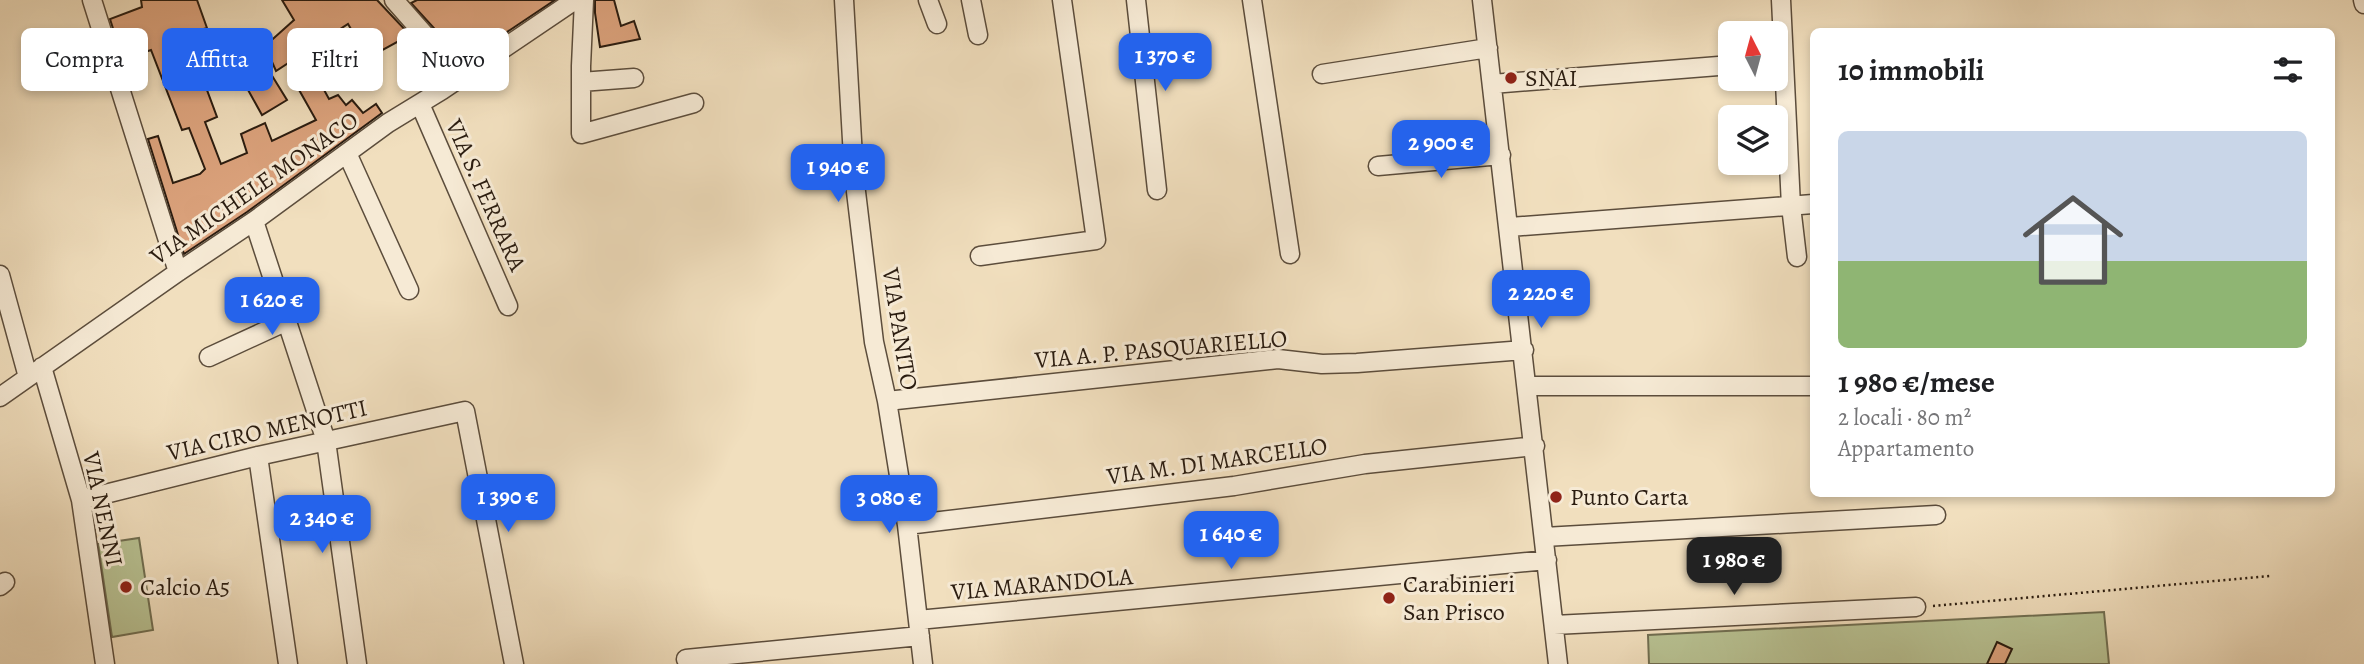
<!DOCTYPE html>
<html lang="it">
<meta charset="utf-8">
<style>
body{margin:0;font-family:Alegreya,serif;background:#f2f2f2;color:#202124;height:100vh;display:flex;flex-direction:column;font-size:26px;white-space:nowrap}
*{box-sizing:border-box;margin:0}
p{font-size:23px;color:#757577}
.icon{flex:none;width:38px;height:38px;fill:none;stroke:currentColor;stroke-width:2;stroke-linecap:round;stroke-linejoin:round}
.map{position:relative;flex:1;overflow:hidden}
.sheet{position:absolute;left:1810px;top:28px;width:525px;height:469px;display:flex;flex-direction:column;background:#fff;border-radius:10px;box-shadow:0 4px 10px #0003}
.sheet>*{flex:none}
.top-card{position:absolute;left:21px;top:28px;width:665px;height:63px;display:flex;gap:14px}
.needle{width:46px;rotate:354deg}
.controls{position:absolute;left:1718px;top:21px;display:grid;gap:14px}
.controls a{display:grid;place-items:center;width:70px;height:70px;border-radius:10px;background:#fff;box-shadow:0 4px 10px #0003;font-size:35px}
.price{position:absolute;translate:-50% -60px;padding:0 16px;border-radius:14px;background:#2563eb;color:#fff;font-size:23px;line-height:46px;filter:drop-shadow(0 2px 4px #0008)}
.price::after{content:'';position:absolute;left:50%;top:42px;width:21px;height:16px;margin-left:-10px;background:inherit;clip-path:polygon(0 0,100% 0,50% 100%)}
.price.selected{background:#222;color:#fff}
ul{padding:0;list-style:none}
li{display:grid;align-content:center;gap:14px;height:371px;padding:0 28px}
li span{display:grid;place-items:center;height:217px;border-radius:10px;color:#555}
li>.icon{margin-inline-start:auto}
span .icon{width:126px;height:126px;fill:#fffc;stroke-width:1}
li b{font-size:30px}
h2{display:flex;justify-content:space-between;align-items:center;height:84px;padding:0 28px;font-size:30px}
.tag{padding:0 24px;border-radius:10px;background:#fff;box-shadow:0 4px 10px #0003;font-size:24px;line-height:63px}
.tag.selected{background:#2563eb;color:#fff}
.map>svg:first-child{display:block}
</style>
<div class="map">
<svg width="2364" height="664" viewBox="0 0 2364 664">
<rect width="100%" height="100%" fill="#f1dfbe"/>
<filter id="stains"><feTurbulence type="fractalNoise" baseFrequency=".00286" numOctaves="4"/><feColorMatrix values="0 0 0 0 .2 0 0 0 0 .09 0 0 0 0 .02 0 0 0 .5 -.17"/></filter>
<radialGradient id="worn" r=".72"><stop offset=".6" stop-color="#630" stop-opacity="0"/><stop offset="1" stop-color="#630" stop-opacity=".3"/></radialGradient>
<!-- green -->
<path fill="#b8c293" stroke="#716f52" stroke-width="2" d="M 139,538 L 153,630 L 112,637 L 98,544 Z
M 2104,612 L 2109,664 L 1649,664 L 1648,635 Z"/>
<!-- building -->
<path fill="#dca37d" stroke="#2a1c10" stroke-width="2" d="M 141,0 L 197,0 L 207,28 L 177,37 L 189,67 L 217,58 L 225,84 L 207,90 L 217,117 L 205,122 L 221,164 L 247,153 L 241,134 L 265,123 L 272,141 L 316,120 L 298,88 L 317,77 L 329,99 L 338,95 L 346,105 L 352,100 L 363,113 L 376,104 L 382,113 L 247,212 L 184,254 L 148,139 L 158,136 L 173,183 L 200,174 L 205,169 L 189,128 L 182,130 L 151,50 L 133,56 L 140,79 L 130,82 L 110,19 L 142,7 Z
M 282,0 L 377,0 L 410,35 L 368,58 L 348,24 L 276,71 L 265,46 L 294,20 Z
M 417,0 L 555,0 L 468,58 L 462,59 L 411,3 Z
M 595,0 L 614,0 L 621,26 L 634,21 L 640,39 L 600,47 L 595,13 Z
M 271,74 L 287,100 L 262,115 L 247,88 Z
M 1997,642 L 2012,649 L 2005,664 L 1987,664 Z"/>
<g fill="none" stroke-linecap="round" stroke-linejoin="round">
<defs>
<path id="minor" d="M 92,0 L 178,272
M 394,0 L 461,76
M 584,0 L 581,66 L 581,134 L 694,103
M 844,0 L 854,175 L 874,342 L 887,401 L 907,525 L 923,664
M 928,0 L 937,24
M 971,0 L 978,35
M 1136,0 L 1157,190
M 1252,0 L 1290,254
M 1482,0 L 1558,664
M 1781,0 L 1791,206 L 1797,257
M 2363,0 L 2364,4
M 1322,74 L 1488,48
M 581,82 L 634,78
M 1492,84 L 1731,65
M 420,104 L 508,306
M 347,153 L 409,290
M 1378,166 L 1501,155
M 254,221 L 326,441 L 357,664
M 1510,227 L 1813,204
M 980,256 L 1096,240 L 1062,0
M 0,275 L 28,377
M 209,357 L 287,321
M 42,367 L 81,500 L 105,664
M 1528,386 L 1813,386
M 0,397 L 178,272 L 254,221 L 388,123 L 442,90 L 575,0
M 887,401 L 1278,359 L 1322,364 L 1357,363 L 1524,350
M 258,456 L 288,664
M 81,500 L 258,456 L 465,411 L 514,664
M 907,525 L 1234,486 L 1365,464 L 1535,446
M 1544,537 L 1936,515
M 0,586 L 5,582
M 918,620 L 1547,560
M 1554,625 L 1916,607
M 686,659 L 920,636"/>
</defs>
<!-- minor casing -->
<use href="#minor" stroke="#5c4d3c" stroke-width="21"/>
<!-- path -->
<path stroke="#2a1c10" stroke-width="2.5" stroke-dasharray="2 3.5" stroke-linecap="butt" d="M 1933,606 L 2270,576"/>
<!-- minor -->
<use href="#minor" stroke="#f6ead5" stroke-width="18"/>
</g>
<!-- markers -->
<g fill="#8f2418" stroke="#f6ead5" stroke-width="2.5">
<circle cx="1511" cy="78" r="7"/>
<circle cx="1556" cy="497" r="7"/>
<circle cx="126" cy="587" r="7"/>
<circle cx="1389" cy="598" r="7"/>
</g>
<g text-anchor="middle" stroke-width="6" stroke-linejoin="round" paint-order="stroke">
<!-- poi labels -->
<g font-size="24" fill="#2a1c10" stroke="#f6ead5" text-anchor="start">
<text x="1525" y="86">SNAI</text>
<text x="1570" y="505">Punto Carta</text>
<text x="1403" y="592">Carabinieri<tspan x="1403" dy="28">San Prisco</tspan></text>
<text x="140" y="595">Calcio A5</text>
</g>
<!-- street labels -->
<g font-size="24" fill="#2a1c10" stroke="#f6ead5">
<text transform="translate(254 188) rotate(-35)" y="8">VIA MICHELE MONACO</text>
<text transform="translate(486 195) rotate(66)" y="8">VIA S. FERRARA</text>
<text transform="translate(900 329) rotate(81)" y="8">VIA PANITO</text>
<text transform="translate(1161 349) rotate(-5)" y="8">VIA A. P. PASQUARIELLO</text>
<text transform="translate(267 430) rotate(-13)" y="8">VIA CIRO MENOTTI</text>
<text transform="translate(1217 461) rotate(-8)" y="8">VIA M. DI MARCELLO</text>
<text transform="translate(103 509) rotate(78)" y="8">VIA NENNI</text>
<text transform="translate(1042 584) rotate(-5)" y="8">VIA MARANDOLA</text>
</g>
</g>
<rect width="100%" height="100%" filter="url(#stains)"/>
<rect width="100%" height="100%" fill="url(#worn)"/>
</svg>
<div class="controls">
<a><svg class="needle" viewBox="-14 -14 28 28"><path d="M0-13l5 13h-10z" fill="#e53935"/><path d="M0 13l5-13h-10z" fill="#757577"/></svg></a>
<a><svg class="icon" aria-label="layers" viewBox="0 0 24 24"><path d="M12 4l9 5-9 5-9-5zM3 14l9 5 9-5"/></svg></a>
</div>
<b class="price" style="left:1165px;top:93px">1 370 €</b>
<b class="price" style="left:1441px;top:180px">2 900 €</b>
<b class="price" style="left:838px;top:204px">1 940 €</b>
<b class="price" style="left:1541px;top:330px">2 220 €</b>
<b class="price" style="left:272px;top:337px">1 620 €</b>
<b class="price" style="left:508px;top:534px">1 390 €</b>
<b class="price" style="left:889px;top:535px">3 080 €</b>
<b class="price" style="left:322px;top:555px">2 340 €</b>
<b class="price" style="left:1231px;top:571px">1 640 €</b>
<b class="price selected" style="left:1734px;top:597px">1 980 €</b>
<div class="top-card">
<a class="tag">Compra</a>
<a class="tag selected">Affitta</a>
<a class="tag">Filtri</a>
<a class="tag">Nuovo</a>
</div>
<section class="sheet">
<h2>10 immobili<svg class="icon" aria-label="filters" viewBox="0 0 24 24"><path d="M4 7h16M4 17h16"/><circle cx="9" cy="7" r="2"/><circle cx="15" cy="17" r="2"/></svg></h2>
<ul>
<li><span style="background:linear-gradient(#c9d6e8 60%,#8fb573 0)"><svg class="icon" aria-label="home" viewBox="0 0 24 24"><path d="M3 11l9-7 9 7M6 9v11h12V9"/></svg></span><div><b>1 980 €/mese</b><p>2 locali · 80 m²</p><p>Appartamento</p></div></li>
</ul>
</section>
</div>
